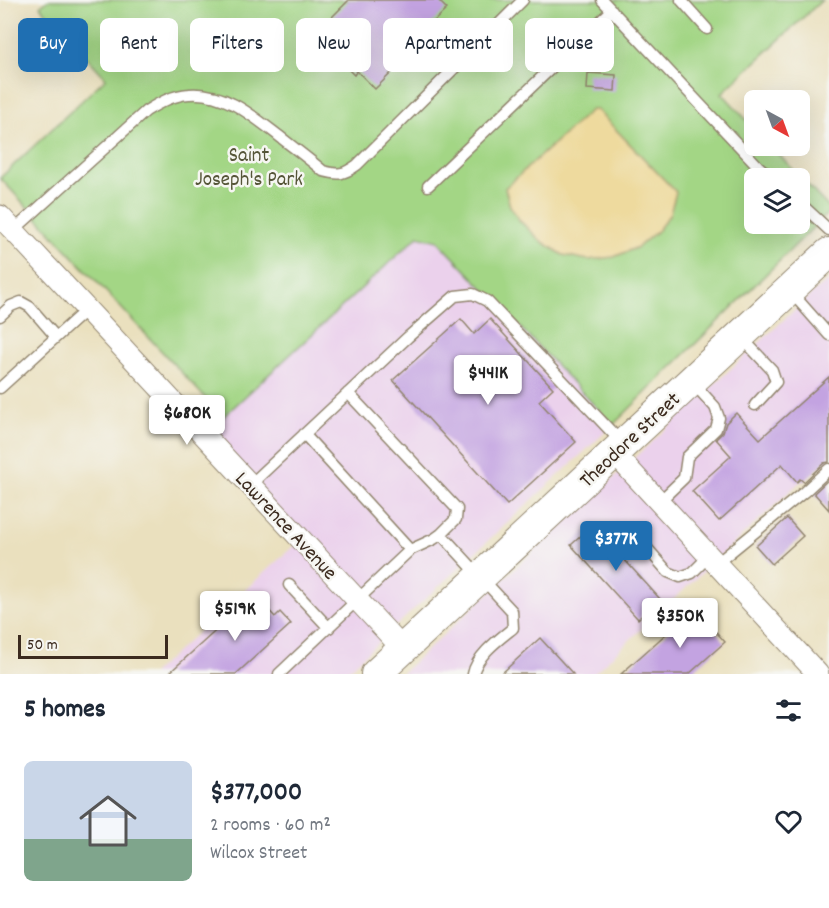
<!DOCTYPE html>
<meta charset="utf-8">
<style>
body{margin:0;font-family:Dekko,sans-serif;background:#f2f2f3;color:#1f2937;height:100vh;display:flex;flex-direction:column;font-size:22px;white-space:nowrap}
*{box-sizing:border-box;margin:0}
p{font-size:20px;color:#747a83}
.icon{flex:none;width:33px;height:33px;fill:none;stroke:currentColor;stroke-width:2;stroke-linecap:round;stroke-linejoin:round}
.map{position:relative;height:674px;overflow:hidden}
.drawer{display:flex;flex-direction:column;background:#fff;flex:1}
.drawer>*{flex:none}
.guide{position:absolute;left:18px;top:18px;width:794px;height:54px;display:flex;gap:12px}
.needle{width:39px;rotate:139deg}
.tools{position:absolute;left:744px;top:90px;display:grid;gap:12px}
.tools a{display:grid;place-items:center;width:66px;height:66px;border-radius:9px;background:#fff;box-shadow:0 6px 24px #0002;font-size:30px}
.scale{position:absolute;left:18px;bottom:15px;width:150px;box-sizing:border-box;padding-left:6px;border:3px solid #3b2a1e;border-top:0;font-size:16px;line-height:21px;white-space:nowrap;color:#3b2a1e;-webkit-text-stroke:4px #f6f6f2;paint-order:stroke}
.price{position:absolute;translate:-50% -51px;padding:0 14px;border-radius:6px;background:#fff;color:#222;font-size:20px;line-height:39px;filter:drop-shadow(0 2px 3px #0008)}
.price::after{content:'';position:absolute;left:50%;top:36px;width:18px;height:14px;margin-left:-9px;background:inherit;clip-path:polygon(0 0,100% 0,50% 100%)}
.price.selected{background:#1f6fb2;color:#fff}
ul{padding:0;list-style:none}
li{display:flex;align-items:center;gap:18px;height:150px;padding:0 24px}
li+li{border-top:2px solid #e0e1e3}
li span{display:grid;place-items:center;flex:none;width:168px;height:120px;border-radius:9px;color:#555}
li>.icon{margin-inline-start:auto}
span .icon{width:72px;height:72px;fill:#fffc;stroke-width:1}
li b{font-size:26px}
h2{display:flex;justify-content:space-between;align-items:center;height:72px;padding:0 24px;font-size:26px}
.chip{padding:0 21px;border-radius:9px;background:#fff;box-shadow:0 6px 24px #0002;font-size:21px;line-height:54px}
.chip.selected{background:#1f6fb2;color:#fff}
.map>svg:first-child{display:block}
</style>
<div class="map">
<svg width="829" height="674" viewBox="0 0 829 674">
<rect width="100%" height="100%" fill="#f6f6f2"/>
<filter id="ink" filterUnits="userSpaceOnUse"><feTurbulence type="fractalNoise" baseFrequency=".0167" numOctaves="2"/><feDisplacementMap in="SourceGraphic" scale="12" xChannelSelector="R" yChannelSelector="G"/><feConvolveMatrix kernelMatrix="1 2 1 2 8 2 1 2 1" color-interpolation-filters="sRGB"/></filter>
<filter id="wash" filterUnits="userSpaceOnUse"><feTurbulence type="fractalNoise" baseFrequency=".008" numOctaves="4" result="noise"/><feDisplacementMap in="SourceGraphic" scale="24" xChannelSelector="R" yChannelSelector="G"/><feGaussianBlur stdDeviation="1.35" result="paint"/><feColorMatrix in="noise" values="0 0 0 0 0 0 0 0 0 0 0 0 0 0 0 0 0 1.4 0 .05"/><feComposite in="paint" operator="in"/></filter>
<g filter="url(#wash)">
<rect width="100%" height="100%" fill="#eae0be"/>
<!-- built -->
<path fill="#ebd1ec" d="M 417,236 L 438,241 L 613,425 L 344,674 L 152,674 L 297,543 L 197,439 L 223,417 Z
M 829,280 L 829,455 L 593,674 L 401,674 L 815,291 Z"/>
<!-- green -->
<path fill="#a3d685" stroke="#6f8052" stroke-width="1.5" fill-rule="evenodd" d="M 47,0 L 822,0 L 722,93 L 754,128 L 754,146 L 771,146 L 829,208 L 829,212 L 613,425 L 438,241 L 418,236 L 223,417 L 0,178 L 106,78 L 40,6 ZM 754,178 L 800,178 L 800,224 L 754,224 Z"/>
<!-- sand -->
<path fill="#eeda9e" stroke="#94825e" stroke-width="1.5" d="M 591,110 L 597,110 L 676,192 L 670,214 L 658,230 L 638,247 L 614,257 L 588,260 L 563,255 L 541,241 L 520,221 L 510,206 L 505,188 Z"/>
<g id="blocks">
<!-- building -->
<path fill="#c3a3e1" d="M 349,0 L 438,0 L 447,9 L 431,24 L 436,29 L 375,89 L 357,71 L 354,75 L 314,35 Z
M 588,73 L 616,75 L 615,91 L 587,89 Z
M 461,319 L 474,334 L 490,319 L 553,388 L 539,401 L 576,442 L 507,505 L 393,380 Z
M 829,377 L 829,462 L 824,463 L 804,482 L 800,479 L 797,482 L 782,464 L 719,521 L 692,491 L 731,456 L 716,439 L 723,432 L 726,423 L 736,413 L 760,439 Z
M 829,479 L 829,510 L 814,493 Z
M 787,518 L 803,536 L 772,564 L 756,546 Z
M 593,525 L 660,599 L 638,619 L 571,545 Z
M 255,595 L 275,617 L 280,612 L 291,624 L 236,674 L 168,674 Z
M 695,608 L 725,642 L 689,674 L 621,674 Z
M 540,638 L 573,674 L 501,674 Z"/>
</g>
</g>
<g filter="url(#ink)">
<use href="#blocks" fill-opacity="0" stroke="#92856e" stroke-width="1.5"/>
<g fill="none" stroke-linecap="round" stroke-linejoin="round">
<defs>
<path id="lane" d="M 602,0 L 758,166 L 772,178
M 681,0 L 707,29
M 428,186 L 612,10
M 800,203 L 829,230
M 13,231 L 146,111 C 159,103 173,95 189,94 C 224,91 253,116 279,136 C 294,148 309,159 323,171 C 339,175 343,175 357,165 L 523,0
M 791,292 L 829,335
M 0,316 L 11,306 L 21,302 L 30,307 L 56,337
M 742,338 L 772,370 L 776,382 L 755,405
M 0,388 L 87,309
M 304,434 L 410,550
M 250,485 L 408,337 L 455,296 L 473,294 L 487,301 L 623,444
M 659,502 L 684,478 L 687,457 L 716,429 L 719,418 L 715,407 L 693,383
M 632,531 L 668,572 L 680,577 L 692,573 L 709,556
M 441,534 L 512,611 L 513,628 C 498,640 477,655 473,674
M 716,564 L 804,492 L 829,469
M 289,585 L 329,628
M 279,674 L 410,550 L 434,539 L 441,534 L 456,519 L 457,509 L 348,393"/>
<path id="street" d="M 0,216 L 403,649
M 614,453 L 818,674"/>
<path id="secondary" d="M 376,674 L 829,253"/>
</defs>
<!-- lane casing -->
<use href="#lane" stroke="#92856e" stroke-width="13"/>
<!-- street casing -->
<use href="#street" stroke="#92856e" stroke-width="23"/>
<!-- secondary casing -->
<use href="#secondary" stroke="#92856e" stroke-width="32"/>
<!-- lane -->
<use href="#lane" stroke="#fff" stroke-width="10"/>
<!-- street -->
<use href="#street" stroke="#fff" stroke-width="21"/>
<!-- secondary -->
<use href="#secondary" stroke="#fff" stroke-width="30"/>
</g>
</g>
<g text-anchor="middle" stroke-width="5" stroke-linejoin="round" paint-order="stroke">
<!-- park labels -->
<g font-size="21" fill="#555538" stroke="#f6f6f2">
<text x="249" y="161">Saint<tspan x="249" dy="24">Joseph's Park</tspan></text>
</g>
<!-- street labels -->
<g font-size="21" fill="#3b2a1e" stroke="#f6f6f2">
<text transform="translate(629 439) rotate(-43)" y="7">Theodore Street</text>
<text transform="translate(287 525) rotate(47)" y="7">Lawrence Avenue</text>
</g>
</g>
</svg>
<div class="tools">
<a><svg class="needle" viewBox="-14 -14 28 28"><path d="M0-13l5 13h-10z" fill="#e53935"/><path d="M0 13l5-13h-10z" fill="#747a83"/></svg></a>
<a><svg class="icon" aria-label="layers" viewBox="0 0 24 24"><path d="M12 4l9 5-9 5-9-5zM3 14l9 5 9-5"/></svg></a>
</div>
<div class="scale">50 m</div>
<b class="price" style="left:488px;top:406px">$441K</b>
<b class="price" style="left:187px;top:446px">$680K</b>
<b class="price selected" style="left:616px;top:572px">$377K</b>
<b class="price" style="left:235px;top:642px">$519K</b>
<b class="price" style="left:680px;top:649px">$350K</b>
<div class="guide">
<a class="chip selected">Buy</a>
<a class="chip">Rent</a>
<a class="chip">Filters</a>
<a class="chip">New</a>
<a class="chip">Apartment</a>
<a class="chip">House</a>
</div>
</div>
<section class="drawer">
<h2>5 homes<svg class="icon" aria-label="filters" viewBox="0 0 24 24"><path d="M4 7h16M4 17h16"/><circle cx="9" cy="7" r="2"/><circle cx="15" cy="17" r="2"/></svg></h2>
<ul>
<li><span style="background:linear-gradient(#c9d6e8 65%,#7fa58c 0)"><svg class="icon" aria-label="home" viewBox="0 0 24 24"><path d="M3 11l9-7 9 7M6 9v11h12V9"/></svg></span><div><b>$377,000</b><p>2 rooms · 60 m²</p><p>Wilcox Street</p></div><svg class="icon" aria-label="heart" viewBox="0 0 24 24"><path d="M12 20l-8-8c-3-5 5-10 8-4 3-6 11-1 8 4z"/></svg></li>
</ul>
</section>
